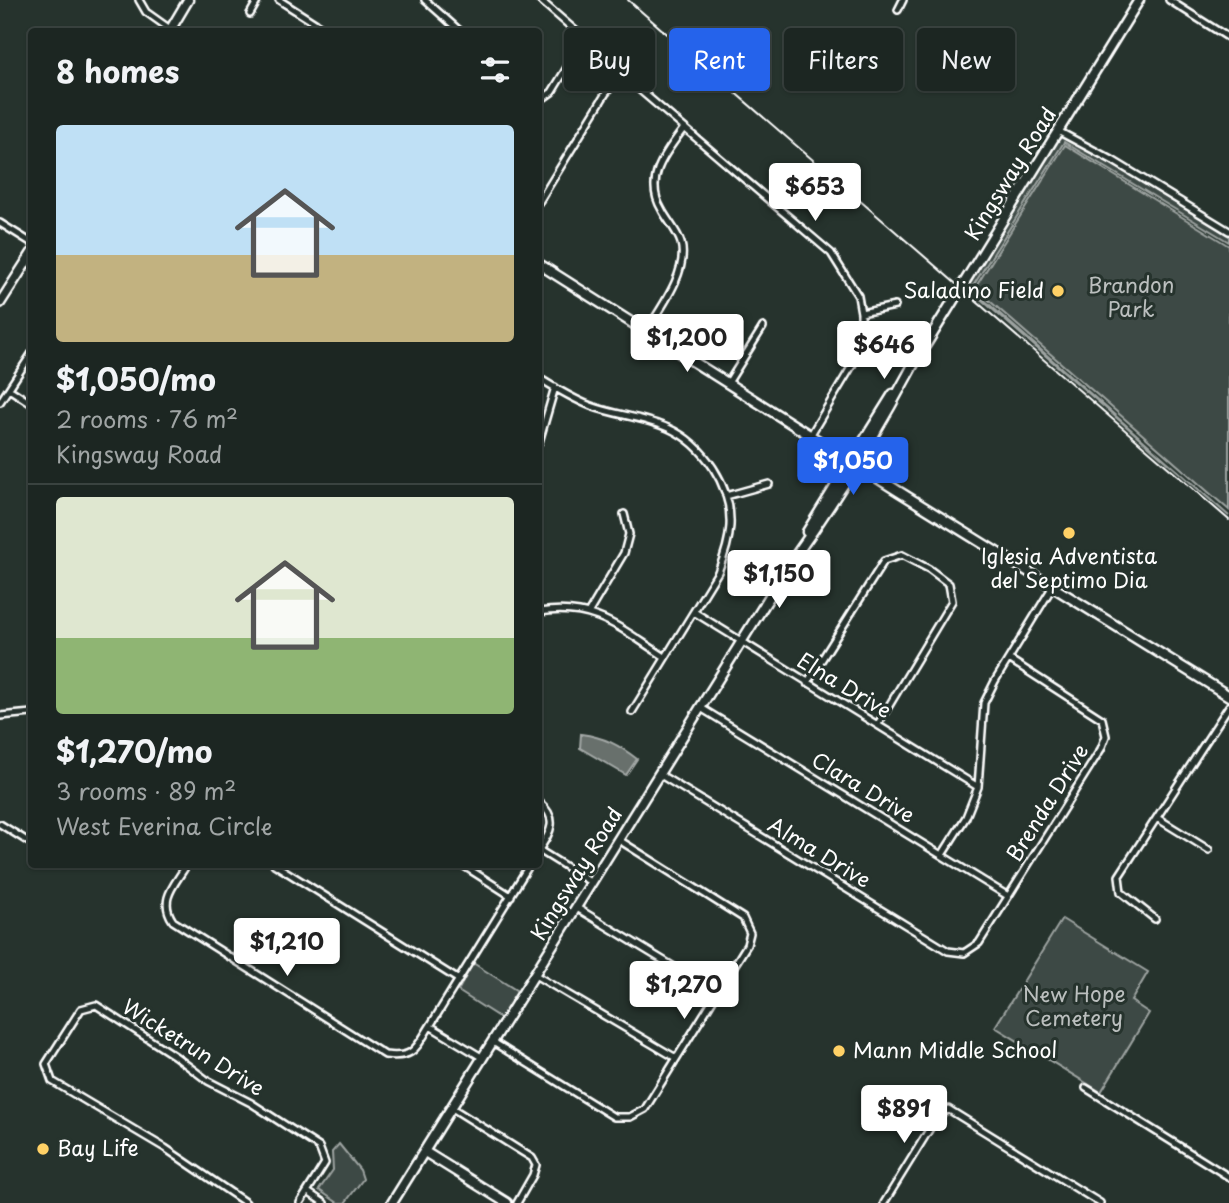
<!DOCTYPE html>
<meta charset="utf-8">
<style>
body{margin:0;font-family:"Playpen Sans",sans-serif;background:#252e2a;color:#f1f3f6;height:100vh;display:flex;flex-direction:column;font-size:26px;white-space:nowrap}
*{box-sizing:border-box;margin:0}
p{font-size:23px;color:#a0a5a5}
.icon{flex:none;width:38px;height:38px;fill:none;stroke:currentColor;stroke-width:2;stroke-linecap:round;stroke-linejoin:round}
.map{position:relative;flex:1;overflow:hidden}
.drawer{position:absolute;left:28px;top:28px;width:514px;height:840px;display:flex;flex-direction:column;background:#1c2622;border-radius:7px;box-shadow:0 2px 5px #0004,0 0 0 2px #3a4340}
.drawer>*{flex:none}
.guide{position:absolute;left:564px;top:28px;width:560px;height:63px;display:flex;gap:14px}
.price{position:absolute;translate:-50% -60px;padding:0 16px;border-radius:7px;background:#fff;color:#222;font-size:23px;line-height:46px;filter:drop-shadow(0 2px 4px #0008)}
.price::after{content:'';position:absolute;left:50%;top:42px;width:21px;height:16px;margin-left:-10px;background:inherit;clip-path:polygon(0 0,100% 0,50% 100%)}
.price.on{background:#2563eb;color:#fff}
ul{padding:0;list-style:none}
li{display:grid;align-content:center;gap:14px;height:371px;padding:0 28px}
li+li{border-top:2px solid #3a4340}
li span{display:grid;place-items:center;height:217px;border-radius:7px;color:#555}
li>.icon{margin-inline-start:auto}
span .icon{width:126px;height:126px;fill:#fffc;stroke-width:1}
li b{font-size:30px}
h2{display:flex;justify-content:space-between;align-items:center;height:84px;padding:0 28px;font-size:30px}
.chip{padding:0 24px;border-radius:7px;background:#1c2622;box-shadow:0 2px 5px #0004,0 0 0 2px #3a4340;font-size:24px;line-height:63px}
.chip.on{background:#2563eb;color:#fff}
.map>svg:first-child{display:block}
</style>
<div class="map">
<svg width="1229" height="1203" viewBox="0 0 1229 1203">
<rect width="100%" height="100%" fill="#26332d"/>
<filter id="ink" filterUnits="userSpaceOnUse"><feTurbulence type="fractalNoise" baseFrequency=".0143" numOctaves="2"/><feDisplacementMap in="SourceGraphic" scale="14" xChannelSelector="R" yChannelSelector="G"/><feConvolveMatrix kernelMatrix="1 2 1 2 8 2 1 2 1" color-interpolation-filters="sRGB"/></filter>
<g filter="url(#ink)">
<!-- green -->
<path fill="#3e4944" stroke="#9ea4a2" stroke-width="2" d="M 1059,136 L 1110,163 L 1229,236 L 1229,242 L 1064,142 L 973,286 L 973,290 L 1229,516 L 967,287 Z
M 1065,145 L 1229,246 L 1229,510 L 975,288 Z
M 1062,919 L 1148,972 L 1131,1001 L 1149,1013 L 1101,1092 L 995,1027 Z
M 473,963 L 519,992 L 502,1019 L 458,991 Z
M 339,1144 L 360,1170 L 363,1179 L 345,1203 L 338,1203 L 319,1190 L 333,1170 L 332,1152 Z"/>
<!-- water -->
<path fill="#67706c" stroke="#a4a9a7" stroke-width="2" d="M 581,734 C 604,737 619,745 637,759 L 626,775 L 580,748 Z"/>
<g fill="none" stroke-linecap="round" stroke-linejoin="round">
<defs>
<path id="street" d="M 139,0 L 146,12 L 170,29
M 279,0 L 329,32
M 425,0 L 461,32
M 1169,0 L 1229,38
M 898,10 L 903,0
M 250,14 L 258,0
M 539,95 L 545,97 L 552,92 L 580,46 L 578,33 L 540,0
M 1058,131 L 1112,160 L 1229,231
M 539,202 L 606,93 L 615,82 L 634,85 L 831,253 L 858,296 L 861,313 L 861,336 L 853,364 L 810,436
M 0,223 L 32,243
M 861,313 L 895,306
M 646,332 C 660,309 689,271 681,243 C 678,232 667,220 662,210 C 643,179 666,152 684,128
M 539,378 C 555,388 573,399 591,406 C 615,415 644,417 668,428 C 704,444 732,486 730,526 C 729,543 724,557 718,572 L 632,712
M 728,383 L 763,327
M 9,389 L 32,404
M 0,402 L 32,353
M 539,442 L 555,387
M 726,496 L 769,484
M 539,612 C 595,603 621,629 665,657
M 589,612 L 624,553 L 629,534 L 624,514
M 694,612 L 978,787
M 539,676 L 541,685
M 807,683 L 884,561 L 902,555 L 929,569 L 949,584 L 952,601 L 878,724
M 701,708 L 1008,896
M 0,716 L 32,713
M 659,774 L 948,951 L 964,953 L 979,943 L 1101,749 L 1106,736 L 1102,719 L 1009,659
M 539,802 C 559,819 551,831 539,850 L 592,883
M 1157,818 L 1209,850
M 0,824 L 32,844
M 942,855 L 966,817 L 978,787 L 984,703 L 995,681 L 1053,586
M 187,864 C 175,885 158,899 173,921 L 385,1055 C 414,1059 416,1048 430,1026 L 530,864
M 274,864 L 459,980
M 461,864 L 511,896
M 577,908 L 717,993
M 1155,919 L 1121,892 L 1119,876 L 1229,706
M 535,975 L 676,1058
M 430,1026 L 483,1058
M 493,1042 L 614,1117 L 630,1117 L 645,1109 L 747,945 L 750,933 L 743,918 L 619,840
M 1086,1088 L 1229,1177
M 452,1108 L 532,1158 L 536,1165 L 533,1175 L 517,1203
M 308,1192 L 324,1203
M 246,1203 L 165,1148 L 52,1081 L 46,1064 L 81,1009 L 96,1005 L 175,1056 L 208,1081 L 251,1103 L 319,1147 L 325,1163 L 300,1203
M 884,1203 L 937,1117 L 948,1109 L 1100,1203"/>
<path id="secondary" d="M 169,32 L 188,0
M 539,264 L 898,491 L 1229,696
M 0,303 L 32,253
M 807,532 L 893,394
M 425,1152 L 507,1203
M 392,1203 L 791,562 C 836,500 876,434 912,367 L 1139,0"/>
</defs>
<!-- street casing -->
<use href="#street" stroke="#fff" stroke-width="10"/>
<!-- secondary casing -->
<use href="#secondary" stroke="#fff" stroke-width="13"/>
<!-- street -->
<use href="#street" stroke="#26332d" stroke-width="5"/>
<!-- secondary -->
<use href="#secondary" stroke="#26332d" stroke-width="8"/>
<!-- rail -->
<path stroke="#fff" stroke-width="2" d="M 628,0 L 1229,520"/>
</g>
</g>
<!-- markers -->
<g fill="#ffd166" stroke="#26332d" stroke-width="2.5">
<circle cx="1058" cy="291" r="7"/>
<circle cx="1069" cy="533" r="7"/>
<circle cx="839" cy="1051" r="7"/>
<circle cx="43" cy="1149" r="7"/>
</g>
<g text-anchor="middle" stroke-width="6" stroke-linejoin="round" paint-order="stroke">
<!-- street labels -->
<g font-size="21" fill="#fff" stroke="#26332d">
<text transform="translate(1011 174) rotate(-58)" y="7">Kingsway Road</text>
<text transform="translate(844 686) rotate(31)" y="7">Elna Drive</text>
<text transform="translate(863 788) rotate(31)" y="7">Clara Drive</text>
<text transform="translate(1048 803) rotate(-58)" y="7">Brenda Drive</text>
<text transform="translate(819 853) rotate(31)" y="7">Alma Drive</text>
<text transform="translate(577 874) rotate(-58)" y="7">Kingsway Road</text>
<text transform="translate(193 1048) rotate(32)" y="7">Wicketrun Drive</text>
</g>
<!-- park labels -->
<g font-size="21" fill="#bbbfbe" stroke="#26332d">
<text x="1131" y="293">Brandon<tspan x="1131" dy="24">Park</tspan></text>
<text x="1074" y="1002">New Hope<tspan x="1074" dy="24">Cemetery</tspan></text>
</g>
<!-- poi labels -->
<g font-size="21" fill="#fff" stroke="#26332d" text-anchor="start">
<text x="1044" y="298" text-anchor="end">Saladino Field</text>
<text x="1069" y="564" text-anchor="middle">Iglesia Adventista<tspan x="1069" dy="24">del Septimo Dia</tspan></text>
<text x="853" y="1058">Mann Middle School</text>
<text x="57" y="1156">Bay Life</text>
</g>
</g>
</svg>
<b class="price" style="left:815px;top:223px">$653</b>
<b class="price" style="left:687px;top:374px">$1,200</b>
<b class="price" style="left:884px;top:381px">$646</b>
<b class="price on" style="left:853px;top:497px">$1,050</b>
<b class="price" style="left:779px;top:610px">$1,150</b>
<b class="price" style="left:287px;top:978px">$1,210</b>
<b class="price" style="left:684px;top:1021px">$1,270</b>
<b class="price" style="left:904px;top:1145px">$891</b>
<div class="guide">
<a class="chip">Buy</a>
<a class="chip on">Rent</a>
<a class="chip">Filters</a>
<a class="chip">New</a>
</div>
<section class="drawer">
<h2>8 homes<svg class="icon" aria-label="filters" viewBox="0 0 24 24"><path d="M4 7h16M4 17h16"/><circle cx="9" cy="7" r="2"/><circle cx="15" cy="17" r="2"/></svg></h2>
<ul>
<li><span style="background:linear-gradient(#bfe0f5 60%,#c2b280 0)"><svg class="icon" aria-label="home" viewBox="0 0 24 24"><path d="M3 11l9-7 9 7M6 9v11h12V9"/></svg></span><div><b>$1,050/mo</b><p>2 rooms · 76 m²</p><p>Kingsway Road</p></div></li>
<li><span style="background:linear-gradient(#dfe7d0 65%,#8fb573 0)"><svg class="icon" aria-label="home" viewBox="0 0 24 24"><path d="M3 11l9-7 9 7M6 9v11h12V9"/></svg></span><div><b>$1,270/mo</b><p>3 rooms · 89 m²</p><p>West Everina Circle</p></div></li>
</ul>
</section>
</div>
